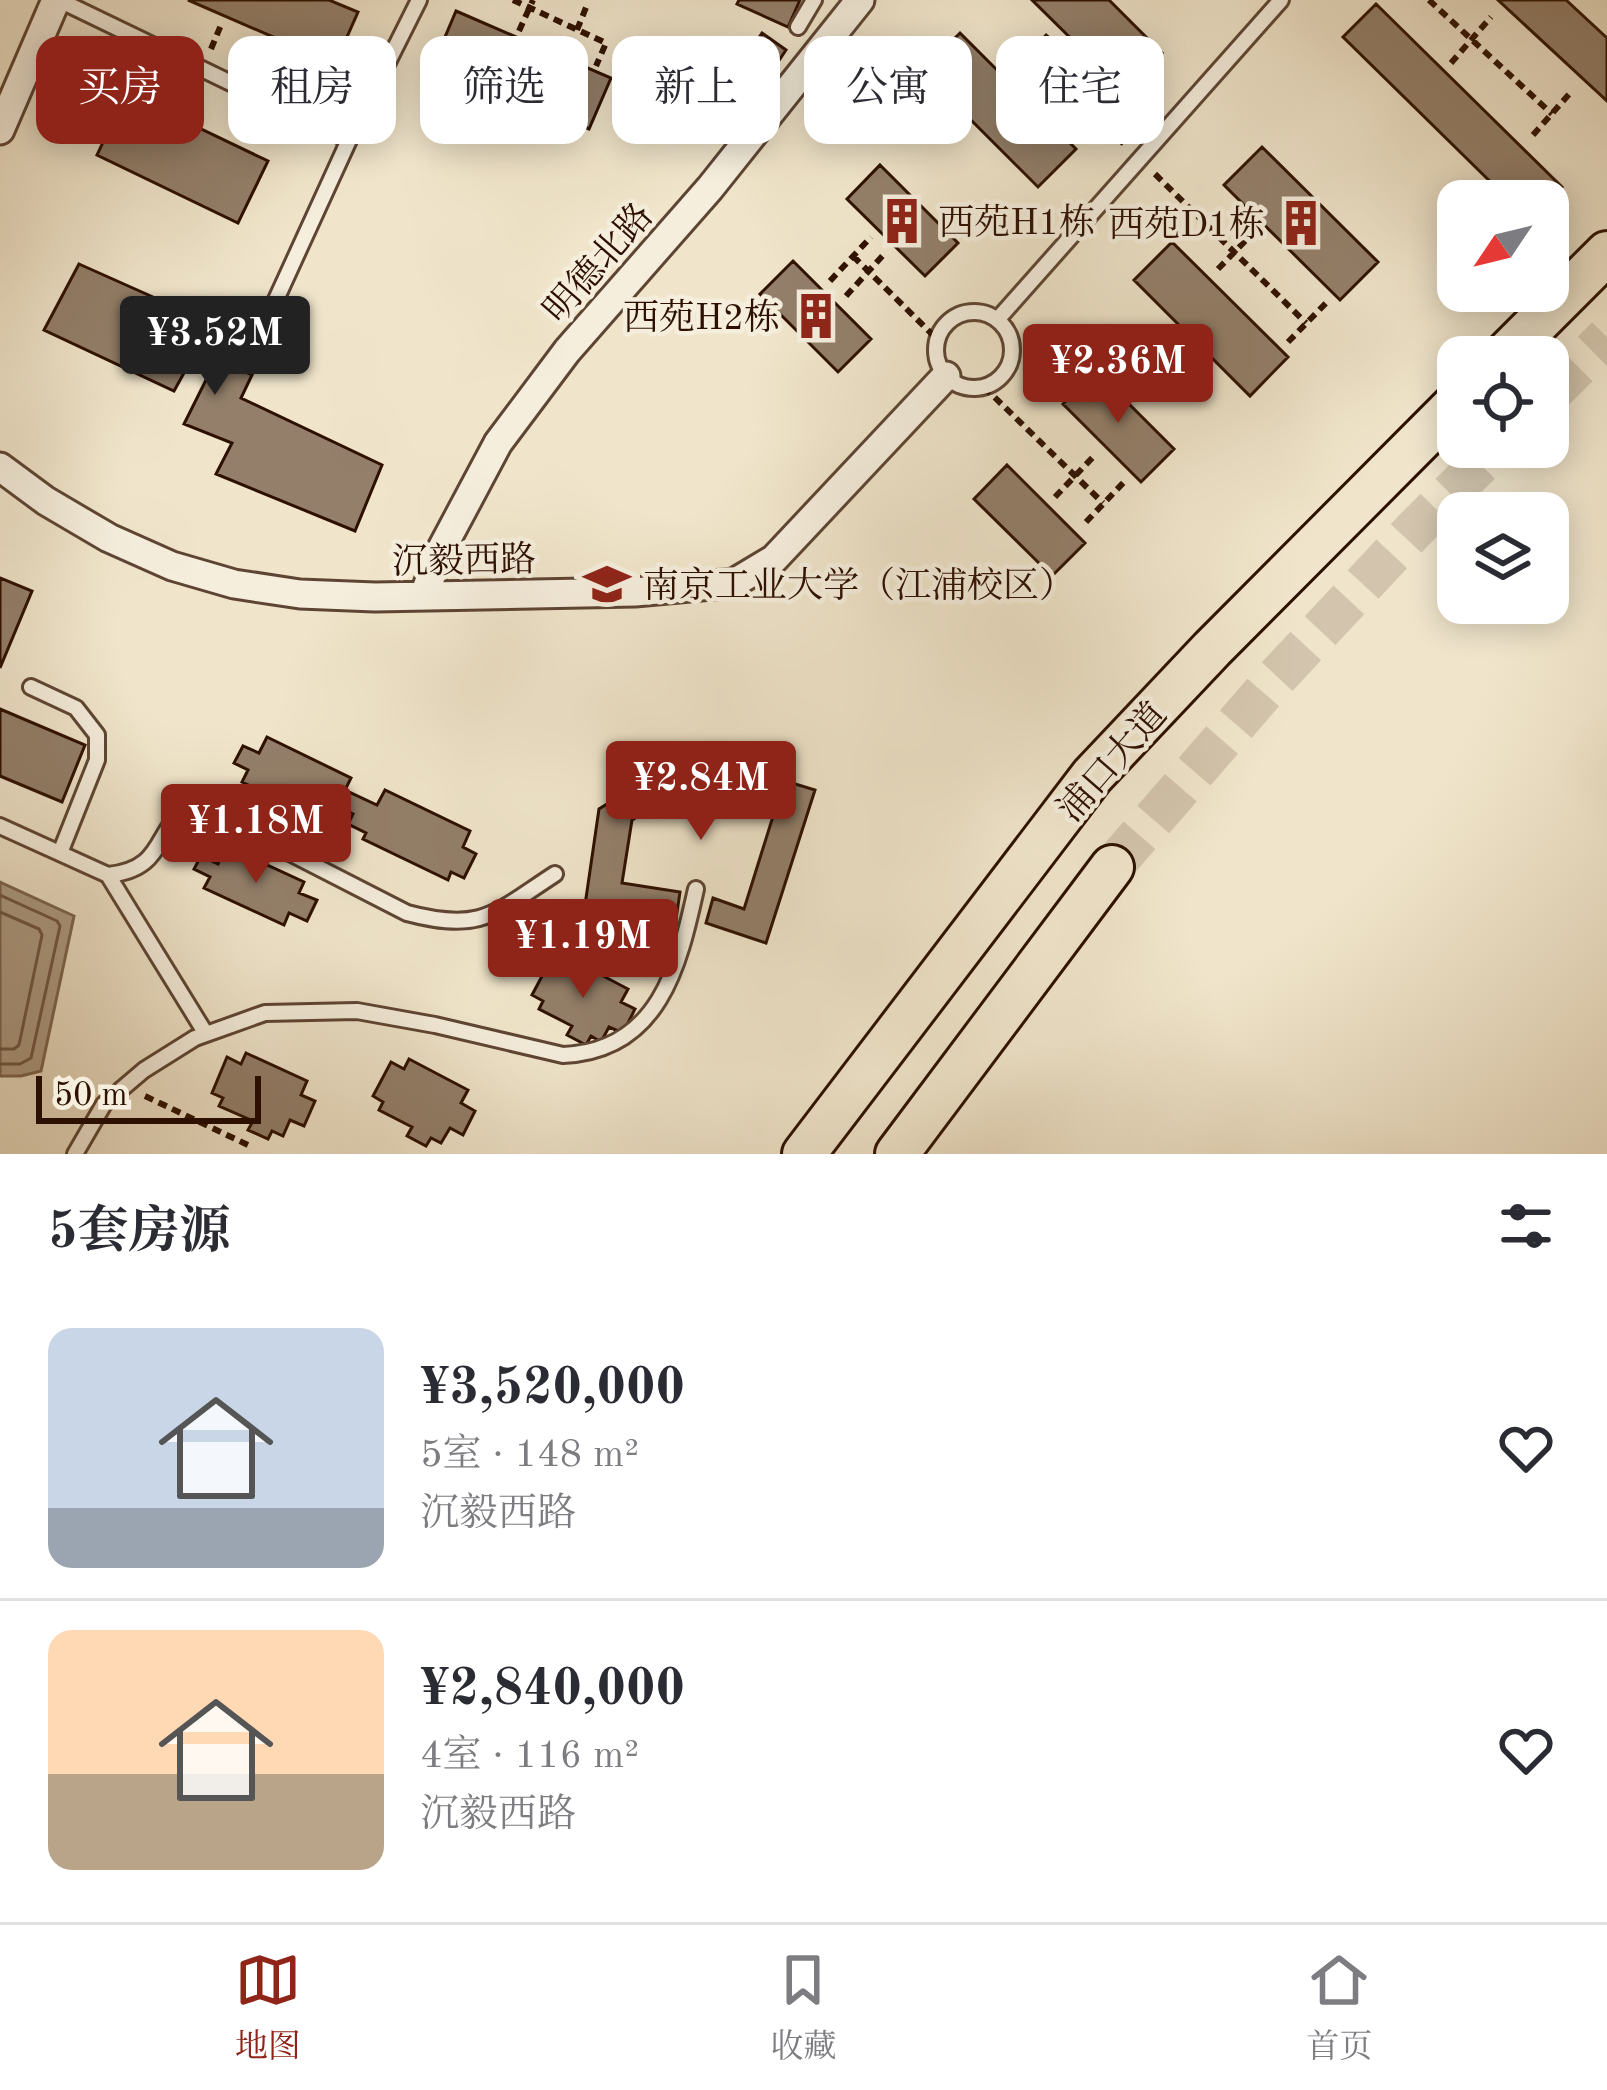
<!DOCTYPE html>
<html lang="zh">
<meta charset="utf-8">
<style>
body{margin:0;font-family:"Old Standard TT","Noto Serif SC",serif;background:#f7f7f7;color:#2b2b33;height:100vh;display:flex;flex-direction:column;font-size:45px;white-space:nowrap}
*{box-sizing:border-box;margin:0}
p{font-size:39px;color:#7c7c81}
.icon{flex:none;width:66px;height:66px;fill:none;stroke:currentColor;stroke-width:2;stroke-linecap:round;stroke-linejoin:round}
.map{position:relative;height:1154px;overflow:hidden}
.drawer{display:flex;flex-direction:column;background:#fff;flex:1}
.drawer>*{flex:none}
.top-card{position:absolute;left:36px;top:36px;width:1536px;height:108px;display:flex;gap:24px}
.needle{width:78px;rotate:235deg}
.tools{position:absolute;left:1437px;top:180px;display:grid;gap:24px}
.tools a{display:grid;place-items:center;width:132px;height:132px;border-radius:24px;background:#fff;box-shadow:0 6px 30px #0003;font-size:60px}
.scale{position:absolute;left:36px;bottom:30px;width:225px;box-sizing:border-box;padding-left:12px;border:6px solid #2e1000;border-top:0;font-size:33px;line-height:42px;white-space:nowrap;color:#2e1000;-webkit-text-stroke:9px #f5eedd;paint-order:stroke}
.price{position:absolute;translate:-50% -102px;padding:0 27px;border-radius:12px;background:#8f2418;color:#fff;font-size:39px;line-height:78px;filter:drop-shadow(0 3px 6px #0008)}
.price::after{content:'';position:absolute;left:50%;top:72px;width:36px;height:27px;margin-left:-18px;background:inherit;clip-path:polygon(0 0,100% 0,50% 100%)}
.price.on{background:#222;color:#fff}
ul{padding:0;list-style:none}
li{display:flex;align-items:center;gap:36px;height:300px;padding:0 48px}
li+li{border-top:3px solid #e1e1e2}
li span{display:grid;place-items:center;flex:none;width:336px;height:240px;border-radius:24px;color:#555}
li>.icon{margin-inline-start:auto}
span .icon{width:144px;height:144px;fill:#fffc;stroke-width:1}
li b{font-size:51px}
h2{display:flex;justify-content:space-between;align-items:center;height:144px;padding:0 48px;font-size:51px}
.pill{padding:0 42px;border-radius:24px;background:#fff;box-shadow:0 6px 30px #0003;font-size:42px;line-height:108px}
.pill.on{background:#8f2418;color:#fff}
.menu{display:flex;justify-content:space-around;align-items:center;height:168px;border-top:3px solid #e1e1e2;background:#fff;font-size:33px;color:#7c7c81}
.menu a{display:grid;justify-items:center;gap:6px}
.menu .on{color:#8f2418}
.map>svg:first-child{display:block}
</style>
<div class="map">
<svg width="1607" height="1154" viewBox="0 0 1607 1154">
<rect width="100%" height="100%" fill="#f0e5cb"/>
<filter id="stains"><feTurbulence type="fractalNoise" baseFrequency=".00167" numOctaves="4"/><feColorMatrix values="0 0 0 0 .2 0 0 0 0 .09 0 0 0 0 .02 0 0 0 .5 -.17"/></filter>
<radialGradient id="worn" r=".72"><stop offset=".6" stop-color="#630" stop-opacity="0"/><stop offset="1" stop-color="#630" stop-opacity=".3"/></radialGradient>
<!-- water -->
<path fill="#ae9d86" stroke="#7b6550" stroke-width="3" d="M 0,882 L 74,916 L 41,1071 L 21,1076 L 0,1076 Z"/>
<g fill="none" stroke-linecap="round" stroke-linejoin="round">
<!-- shore -->
<path stroke="#6e5643" stroke-width="3" d="M 0,895 L 57,921 L 60,926 L 31,1058 L 20,1064 L 0,1064
M 0,912 L 39,929 L 42,935 L 19,1045 L 14,1049 L 0,1049"/>
</g>
<!-- building -->
<path fill="#937f6a" stroke="#2e1000" stroke-width="3" d="M 188,0 L 329,0 L 358,12 L 335,64 Z
M 739,0 L 800,0 L 788,27 L 737,4 Z
M 1032,0 L 1109,0 L 1162,53 L 1124,91 Z
M 1498,0 L 1566,0 L 1607,38 L 1607,101 Z
M 1376,4 L 1562,187 L 1548,201 L 1510,201 L 1343,37 Z
M 456,11 L 611,78 L 589,129 L 434,63 Z
M 762,33 L 786,50 L 754,98 L 729,81 Z
M 960,33 L 1076,149 L 1038,187 L 922,71 Z
M 126,93 L 268,161 L 238,223 L 97,155 Z
M 1262,147 L 1378,262 L 1340,300 L 1224,185 Z
M 880,165 L 958,243 L 925,276 L 847,199 Z
M 1172,242 L 1288,357 L 1250,396 L 1134,280 Z
M 793,261 L 871,339 L 838,372 L 760,294 Z
M 79,264 L 211,323 L 198,351 L 252,375 L 241,398 L 382,465 L 355,531 L 216,474 L 232,443 L 184,424 L 210,372 L 190,362 L 174,391 L 44,330 Z
M 1096,371 L 1174,449 L 1141,482 L 1063,404 Z
M 1007,465 L 1085,543 L 1052,576 L 974,499 Z
M 0,578 L 32,591 L 0,668 Z
M 0,709 L 85,745 L 62,802 L 0,776 Z
M 267,737 L 351,778 L 345,790 L 377,805 L 385,790 L 470,831 L 463,847 L 476,854 L 464,878 L 451,872 L 448,880 L 363,839 L 366,833 L 348,824 L 353,814 L 335,805 L 327,822 L 242,782 L 248,770 L 234,763 L 243,746 L 259,753 Z
M 704,756 L 815,790 L 766,943 L 706,923 L 713,898 L 744,909 L 775,810 L 694,784 L 632,820 L 622,883 L 680,892 L 676,919 L 585,905 L 599,809 L 680,759 Z
M 226,846 L 304,882 L 299,893 L 317,900 L 307,921 L 289,913 L 284,925 L 204,888 L 210,877 L 194,869 L 201,856 L 218,864 Z
M 569,958 L 628,989 L 621,1002 L 635,1009 L 623,1033 L 609,1027 L 601,1042 L 591,1036 L 586,1045 L 567,1035 L 572,1026 L 539,1009 L 543,1001 L 532,995 L 550,961 L 564,968 Z
M 246,1053 L 307,1081 L 301,1095 L 315,1101 L 304,1126 L 290,1120 L 283,1136 L 272,1131 L 268,1139 L 248,1130 L 253,1121 L 219,1106 L 223,1098 L 212,1093 L 227,1057 L 241,1064 Z
M 409,1059 L 468,1090 L 461,1103 L 475,1111 L 463,1135 L 450,1128 L 441,1143 L 431,1138 L 426,1146 L 407,1136 L 412,1127 L 379,1110 L 383,1102 L 373,1096 L 391,1062 L 404,1069 Z"/>
<g fill="none" stroke-linecap="round" stroke-linejoin="round">
<!-- primary-tunnel -->
<path stroke="#d3c5ad" stroke-width="42" stroke-dasharray="42 21" stroke-linecap="butt" d="M 1548,396 L 1607,337
M 1112,867 L 1275,679 L 1414,530 L 1497,447"/>
<defs>
<path id="lane" d="M 59,0 L 349,140
M 798,27 L 814,0
M936 350a38 38 0 1 1 76 0a38 38 0 1 1-76 0Z
M 997,320 L 1281,0
M 247,354 L 269,315 L 349,140 L 419,0
M 31,687 L 76,708 L 97,735 L 97,760 L 60,853
M 0,826 L 108,875 C 167,869 153,829 190,806 L 204,809 L 407,913 C 482,933 495,913 555,874
M 108,875 L 206,1034
M 75,1154 L 104,1104 L 144,1070 L 195,1038 L 265,1013 L 357,1011 L 435,1025 L 563,1055 C 659,1051 679,966 696,889"/>
<path id="street" d="M 0,130 L 56,0
M 0,467 L 46,501 L 109,538 L 172,566 L 234,584 L 300,594 L 375,597 L 635,592 L 734,583 L 774,559 L 946,376
M 424,595 L 441,550 L 498,443 L 567,351 L 710,188 L 860,0"/>
<path id="primary" d="M 1503,357 L 1607,253
M 804,1154 L 1092,776 L 1212,649 L 1458,402
M 897,1154 L 1112,867"/>
</defs>
<!-- lane casing -->
<use href="#lane" stroke="#5e4533" stroke-width="20"/>
<!-- street casing -->
<use href="#street" stroke="#5e4533" stroke-width="33"/>
<!-- primary casing -->
<use href="#primary" stroke="#2e1000" stroke-width="48"/>
<!-- path -->
<path stroke="#2e1000" stroke-width="6" stroke-dasharray="9 6" stroke-linecap="butt" d="M 513,0 L 606,43 L 596,66
M 1429,0 L 1552,114
M 577,30 L 587,5
M 519,31 L 533,0
M 211,49 L 221,25
M 1032,53 L 1124,144
M 1451,63 L 1491,17
M 1012,75 L 1050,33
M 1048,112 L 1086,70
M 185,113 L 195,89
M 1533,135 L 1572,91
M 1155,174 L 1306,323
M 853,256 L 937,339
M 1218,269 L 1252,234
M 830,281 L 871,237
M 846,296 L 886,252
M 1288,342 L 1326,303
M 984,387 L 1103,503
M 1055,497 L 1095,455
M 1086,522 L 1124,482
M 145,1096 L 250,1146"/>
<!-- lane -->
<use href="#lane" stroke="#f5eedd" stroke-width="14"/>
<!-- street -->
<use href="#street" stroke="#f5eedd" stroke-width="27"/>
<!-- primary -->
<use href="#primary" stroke="#f0e5cb" stroke-width="42"/>
</g>
<!-- icons -->
<defs>
<symbol id="building-bare" viewBox="-9 -9 18 18"><path d="M-4-6H4V6H1V3H-1V6H-4ZM-2.5-4.3h1.7v1.8h-1.7ZM.8-4.3h1.7v1.8H.8ZM-2.5-1h1.7V.8h-1.7ZM.8-1h1.7V.8H.8Z" fill="#8f2418" stroke="#f5eedd" stroke-width="2.5" paint-order="stroke"/></symbol>
<symbol id="university-bare" viewBox="-9 -9 18 18"><path d="M0-5L7-2L0 1L-7-2ZM-4 1L0 2.5L4 1V4Q0 6-4 4Z" fill="#8f2418" stroke="#f5eedd" stroke-width="2.5" paint-order="stroke"/></symbol>
</defs>
<g fill-rule="evenodd">
<use href="#building-bare" x="869" y="188" width="66" height="66"/>
<use href="#building-bare" x="1268" y="190" width="66" height="66"/>
<use href="#building-bare" x="783" y="283" width="66" height="66"/>
<use href="#university-bare" x="574" y="551" width="66" height="66"/>
</g>
<g text-anchor="middle" stroke-width="9" stroke-linejoin="round" paint-order="stroke">
<!-- poi labels -->
<g font-size="36" fill="#2e1000" stroke="#f5eedd" text-anchor="start">
<text x="938" y="234">西苑H1栋</text>
<text x="1265" y="236" text-anchor="end">西苑D1栋</text>
<text x="780" y="329" text-anchor="end">西苑H2栋</text>
<text x="643" y="597">南京工业大学（江浦校区）</text>
</g>
<!-- street labels -->
<g font-size="36" fill="#2e1000" stroke="#f5eedd">
<text transform="translate(597 262) rotate(-49)" y="13">明德北路</text>
<text transform="translate(464 559) rotate(-1)" y="13">沉毅西路</text>
<text transform="translate(1111 761) rotate(-49)" y="13">浦口大道</text>
</g>
</g>
<rect width="100%" height="100%" filter="url(#stains)"/>
<rect width="100%" height="100%" fill="url(#worn)"/>
</svg>
<div class="tools">
<a><svg class="needle" viewBox="-14 -14 28 28"><path d="M0-13l5 13h-10z" fill="#e53935"/><path d="M0 13l5-13h-10z" fill="#7c7c81"/></svg></a>
<a><svg class="icon" aria-label="locate" viewBox="0 0 24 24"><circle cx="12" cy="12" r="6"/><path d="M12 2v4M12 18v4M2 12h4M18 12h4"/></svg></a>
<a><svg class="icon" aria-label="layers" viewBox="0 0 24 24"><path d="M12 4l9 5-9 5-9-5zM3 14l9 5 9-5"/></svg></a>
</div>
<div class="scale">50 m</div>
<b class="price on" style="left:215px;top:398px">¥3.52M</b>
<b class="price" style="left:1118px;top:426px">¥2.36M</b>
<b class="price" style="left:701px;top:843px">¥2.84M</b>
<b class="price" style="left:256px;top:886px">¥1.18M</b>
<b class="price" style="left:583px;top:1001px">¥1.19M</b>
<div class="top-card">
<a class="pill on">买房</a>
<a class="pill">租房</a>
<a class="pill">筛选</a>
<a class="pill">新上</a>
<a class="pill">公寓</a>
<a class="pill">住宅</a>
</div>
</div>
<section class="drawer">
<h2>5套房源<svg class="icon" aria-label="filters" viewBox="0 0 24 24"><path d="M4 7h16M4 17h16"/><circle cx="9" cy="7" r="2"/><circle cx="15" cy="17" r="2"/></svg></h2>
<ul>
<li><span style="background:linear-gradient(#c9d6e8 75%,#9aa5b1 0)"><svg class="icon" aria-label="home" viewBox="0 0 24 24"><path d="M3 11l9-7 9 7M6 9v11h12V9"/></svg></span><div><b>¥3,520,000</b><p>5室 · 148 m²</p><p>沉毅西路</p></div><svg class="icon" aria-label="heart" viewBox="0 0 24 24"><path d="M12 20l-8-8c-3-5 5-10 8-4 3-6 11-1 8 4z"/></svg></li>
<li><span style="background:linear-gradient(#ffd9b3 60%,#b9a48a 0)"><svg class="icon" aria-label="home" viewBox="0 0 24 24"><path d="M3 11l9-7 9 7M6 9v11h12V9"/></svg></span><div><b>¥2,840,000</b><p>4室 · 116 m²</p><p>沉毅西路</p></div><svg class="icon" aria-label="heart" viewBox="0 0 24 24"><path d="M12 20l-8-8c-3-5 5-10 8-4 3-6 11-1 8 4z"/></svg></li>
</ul>
</section>
<nav class="menu">
<a class="on"><svg class="icon" aria-label="map" viewBox="0 0 24 24"><path d="M3 6l6-2 6 2 6-2v14l-6 2-6-2-6 2zM9 4v14M15 6v14"/></svg>地图</a>
<a><svg class="icon" aria-label="saved" viewBox="0 0 24 24"><path d="M7 4h10v16l-5-4-5 4z"/></svg>收藏</a>
<a><svg class="icon" aria-label="home" viewBox="0 0 24 24"><path d="M3 11l9-7 9 7M6 9v11h12V9"/></svg>首页</a>
</nav>
